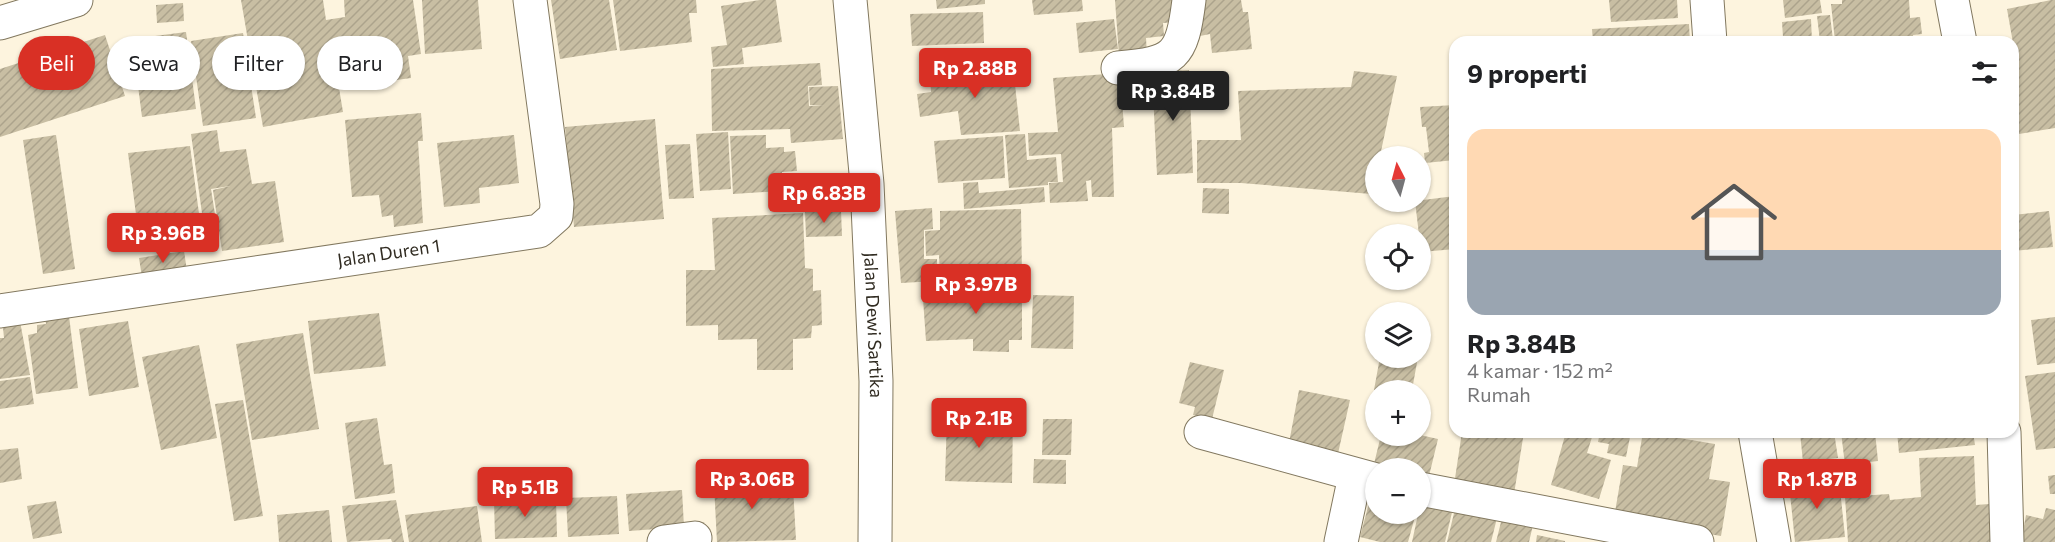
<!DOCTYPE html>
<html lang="id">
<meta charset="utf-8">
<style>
body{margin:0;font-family:Commissioner,sans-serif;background:#f6f6f6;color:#202124;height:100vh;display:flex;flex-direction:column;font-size:22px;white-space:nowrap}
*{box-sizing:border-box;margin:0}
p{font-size:20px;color:#757577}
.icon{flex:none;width:33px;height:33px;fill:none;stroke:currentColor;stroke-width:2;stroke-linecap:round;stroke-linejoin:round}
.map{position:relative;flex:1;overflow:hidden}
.side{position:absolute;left:1449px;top:36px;width:570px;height:402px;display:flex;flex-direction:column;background:#fff;border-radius:18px;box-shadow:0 2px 4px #0004}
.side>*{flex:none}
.guide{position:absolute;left:18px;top:36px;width:570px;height:54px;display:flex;gap:12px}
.needle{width:39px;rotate:354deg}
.controls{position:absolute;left:1365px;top:146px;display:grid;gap:12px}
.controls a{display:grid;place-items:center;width:66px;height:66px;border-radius:50%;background:#fff;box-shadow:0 2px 4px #0004;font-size:30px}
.price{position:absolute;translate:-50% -51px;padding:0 14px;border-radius:6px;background:#d93025;color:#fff;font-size:20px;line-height:39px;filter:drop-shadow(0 2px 3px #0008)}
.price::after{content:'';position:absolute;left:50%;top:36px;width:18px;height:14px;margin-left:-9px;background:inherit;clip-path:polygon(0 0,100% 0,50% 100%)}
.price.active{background:#222;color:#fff}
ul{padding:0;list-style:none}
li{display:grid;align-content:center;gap:12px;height:318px;padding:0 18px}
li+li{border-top:2px solid #e0e0e0}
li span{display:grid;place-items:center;height:186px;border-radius:18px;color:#555}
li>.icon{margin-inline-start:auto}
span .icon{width:108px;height:108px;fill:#fffc;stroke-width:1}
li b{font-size:26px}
h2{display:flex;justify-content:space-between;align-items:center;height:72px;padding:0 18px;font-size:26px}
.chip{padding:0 21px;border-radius:27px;background:#fff;box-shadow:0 2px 4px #0004;font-size:21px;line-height:54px}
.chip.active{background:#d93025;color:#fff}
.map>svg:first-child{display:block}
</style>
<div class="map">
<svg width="2055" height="542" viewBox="0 0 2055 542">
<defs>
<pattern id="building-hatch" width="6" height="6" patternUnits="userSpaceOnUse" patternTransform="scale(1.5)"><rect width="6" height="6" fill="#c8bea3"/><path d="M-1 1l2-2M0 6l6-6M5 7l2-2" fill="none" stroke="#aca38c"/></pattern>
</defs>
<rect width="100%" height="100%" fill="#fdf4de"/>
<!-- building -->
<path fill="url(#building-hatch)" d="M 241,0 L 323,0 L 326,20 L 345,17 L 344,0 L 413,0 L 421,54 L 408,56 L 411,78 L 339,88 L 343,112 L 263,127 Z
M 422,0 L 478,0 L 482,49 L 425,54 Z
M 551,0 L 609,0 L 617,50 L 560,59 Z
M 613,0 L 696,0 L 697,13 L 689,13 L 692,42 L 620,51 Z
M 760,0 L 776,0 L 782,42 L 742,48 L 744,64 L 713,67 L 711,47 L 727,45 L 721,6 Z
M 936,0 L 985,0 L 985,4 L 937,9 Z
M 1032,0 L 1082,0 L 1083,11 L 1034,15 Z
M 1115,0 L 1177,0 L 1178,22 L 1163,23 L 1164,36 L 1146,38 L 1147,55 L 1119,56 Z
M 1195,0 L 1241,0 L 1243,12 L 1248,12 L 1252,49 L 1212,53 L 1210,34 L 1200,36 Z
M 1609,0 L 1677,0 L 1678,18 L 1611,22 Z
M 1783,0 L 1820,0 L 1822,13 L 1785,18 Z
M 1842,0 L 1909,0 L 1910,18 L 1920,17 L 1922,34 L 1913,35 L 1914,42 L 1835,41 L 1831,4 L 1842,4 Z
M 2051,0 L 2055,0 L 2055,128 L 2013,135 L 2013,60 L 2016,60 L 2007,9 Z
M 183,3 L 184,21 L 157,23 L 156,5 Z
M 983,12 L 984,43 L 912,46 L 910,14 Z
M 1830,15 L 1833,40 L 1820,41 L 1817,16 Z
M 1114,19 L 1118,49 L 1079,53 L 1076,23 Z
M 1811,19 L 1812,42 L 1743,42 L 1743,39 L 1783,37 L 1782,22 Z
M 1689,24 L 1690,42 L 1593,42 L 1592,29 Z
M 186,32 L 196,109 L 142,117 L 132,39 Z
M 243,33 L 256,118 L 203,126 L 191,41 Z
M 105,35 L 125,96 L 0,137 L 0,69 Z
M 820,63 L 822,85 L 808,86 L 809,106 L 824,105 L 810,105 L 809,87 L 838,86 L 843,139 L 791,143 L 790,129 L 712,131 L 711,69 Z
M 1013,66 L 1020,131 L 961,135 L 958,111 L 920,117 L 917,94 L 931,92 L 930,73 Z
M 1189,70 L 1193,173 L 1157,175 L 1152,72 Z
M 1354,71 L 1397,76 L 1380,156 L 1376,156 L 1371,194 L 1241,183 L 1197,183 L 1197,140 L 1241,140 L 1238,91 L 1351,87 Z
M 1120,73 L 1124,127 L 1112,128 L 1114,197 L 1092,197 L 1091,180 L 1086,181 L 1088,201 L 1050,203 L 1049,183 L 1063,182 L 1061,154 L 1029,156 L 1028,133 L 1058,132 L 1053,78 Z
M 1455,105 L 1455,160 L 1425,163 L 1424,153 L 1429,152 L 1426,127 L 1422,127 L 1420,107 Z
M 421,113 L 423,141 L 418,141 L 423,223 L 394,227 L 393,215 L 382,217 L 379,195 L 352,197 L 345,120 Z
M 655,119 L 664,219 L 574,227 L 565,127 Z
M 217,130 L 220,152 L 246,149 L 252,184 L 275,181 L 284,242 L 222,251 L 213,190 L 230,186 L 211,189 L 218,233 L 205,235 L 191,134 Z
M 728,132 L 731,189 L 700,191 L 696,134 Z
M 1025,134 L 1027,160 L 1056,157 L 1058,182 L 1048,182 L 1048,185 L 1009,188 L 1005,135 Z
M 56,135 L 75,269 L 43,274 L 23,140 Z
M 514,135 L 519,183 L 479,188 L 480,203 L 444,207 L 437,143 Z
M 766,135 L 766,148 L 784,147 L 784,152 L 795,151 L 797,171 L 782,172 L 780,191 L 733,194 L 730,136 Z
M 1003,136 L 1005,178 L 938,183 L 934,141 Z
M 690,144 L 694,198 L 669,199 L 665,145 Z
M 190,146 L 202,236 L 140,245 L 128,153 Z
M 978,182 L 979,193 L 1044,187 L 1045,202 L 964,209 L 963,183 Z
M 1203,188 L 1229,189 L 1229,214 L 1202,213 Z
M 1455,196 L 1455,249 L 1421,252 L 1415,201 Z
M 932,208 L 933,229 L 924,230 L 924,259 L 937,259 L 937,281 L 901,283 L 895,211 Z
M 1021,209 L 1022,276 L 940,277 L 939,255 L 926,256 L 925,231 L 940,230 L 940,211 Z
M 841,210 L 842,236 L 806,237 L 805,211 Z
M 2049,211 L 2053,247 L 2013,251 L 2013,215 Z
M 803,213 L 805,268 L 813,269 L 813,291 L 821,290 L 822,325 L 812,326 L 811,338 L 793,339 L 793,370 L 757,370 L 757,339 L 718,340 L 718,325 L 686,326 L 686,270 L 715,270 L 712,218 Z
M 184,251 L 187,271 L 142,277 L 139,258 Z
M 941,280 L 1022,285 L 1022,340 L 1009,340 L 1009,352 L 973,351 L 973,339 L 926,341 L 923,299 L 942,297 Z
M 1033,295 L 1074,296 L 1073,349 L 1031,348 Z
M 68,308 L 78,388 L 36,394 L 28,335 L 37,333 L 37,325 L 46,324 L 44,310 Z
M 379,313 L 386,366 L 314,374 L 308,321 Z
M 19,316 L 30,375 L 0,379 L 0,338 L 4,338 L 2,317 Z
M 2055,317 L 2055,363 L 2037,365 L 2031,320 Z
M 128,321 L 139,387 L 89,396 L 79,329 Z
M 303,333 L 319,429 L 252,440 L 236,344 Z
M 199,345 L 217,438 L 161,450 L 142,357 Z
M 1380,357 L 1418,357 L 1412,390 L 1374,390 Z
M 1190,362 L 1224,370 L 1212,419 L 1193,415 L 1195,407 L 1179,403 Z
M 2055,372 L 2055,448 L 2036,450 L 2025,376 Z
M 30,377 L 34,404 L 0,409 L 0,381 Z
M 1299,390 L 1350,400 L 1337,458 L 1288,448 Z
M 243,400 L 263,516 L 234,521 L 215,404 Z
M 947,415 L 1013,417 L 1012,483 L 945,481 Z
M 377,418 L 384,465 L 392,464 L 395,493 L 355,499 L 345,423 Z
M 1043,419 L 1072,419 L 1071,455 L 1042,455 Z
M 1462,432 L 1524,432 L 1514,494 L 1454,485 Z
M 1566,432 L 1593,434 L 1587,453 L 1611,460 L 1599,499 L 1551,485 Z
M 1600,432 L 1631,432 L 1626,457 L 1607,453 L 1609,444 L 1598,442 Z
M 1643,432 L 1715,444 L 1709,479 L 1730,482 L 1721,536 L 1614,518 L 1623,465 L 1637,467 Z
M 1834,432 L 1838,458 L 1803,462 L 1800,433 Z
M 1841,432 L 1875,432 L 1878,461 L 1845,465 Z
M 1897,432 L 1973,432 L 1975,445 L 1899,453 Z
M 1381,435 L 1420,435 L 1438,439 L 1429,476 L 1420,474 L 1420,468 L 1373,468 Z
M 18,448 L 22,479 L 0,483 L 0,450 Z
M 1974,456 L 1976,505 L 1989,504 L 1991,542 L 1848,542 L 1845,497 L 1889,494 L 1890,500 L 1921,497 L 1919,458 Z
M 1034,459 L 1066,460 L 1066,484 L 1033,483 Z
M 737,465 L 739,490 L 793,487 L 796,540 L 717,542 L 713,466 Z
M 2055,475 L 2055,494 L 2050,494 L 2048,476 Z
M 1839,479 L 1845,537 L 1795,542 L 1789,484 Z
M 1373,488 L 1376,513 L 1416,513 L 1408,542 L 1380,542 L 1360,537 Z
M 682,490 L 684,527 L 629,531 L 626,494 Z
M 617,496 L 619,534 L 568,537 L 566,498 Z
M 556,498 L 557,537 L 495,539 L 494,499 Z
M 396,500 L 404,542 L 392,542 L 391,539 L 347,542 L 342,506 Z
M 56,501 L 62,533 L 33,539 L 27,506 Z
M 1420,505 L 1453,508 L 1445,542 L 1412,542 Z
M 477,506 L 482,542 L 409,542 L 405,515 Z
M 2046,508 L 2055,510 L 2055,542 L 2021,542 L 2026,515 L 2043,519 Z
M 1455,509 L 1497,518 L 1491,542 L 1447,542 Z
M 329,510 L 332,542 L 279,542 L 277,515 Z
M 1502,518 L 1533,525 L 1529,542 L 1496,542 Z
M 1537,535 L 1565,541 L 1565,542 L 1536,542 Z"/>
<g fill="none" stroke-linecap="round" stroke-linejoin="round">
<defs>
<g id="minor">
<path id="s1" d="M 850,0 L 867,184 L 876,381 L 875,542"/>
<path d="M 1707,0 L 1710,42"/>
<path d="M 1952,0 L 1960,42"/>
<path d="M 0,23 L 76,0"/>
<path d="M 1118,68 C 1175,63 1182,57 1189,0"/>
<path id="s2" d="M 0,311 L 539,231 L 556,216 L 557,204 L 530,0"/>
<path d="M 1201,432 L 1376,480"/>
<path d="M 1755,432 L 1774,542"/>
<path d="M 2004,432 L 2007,542"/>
<path d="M 1420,489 L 1697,542"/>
<path d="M 664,542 L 695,538"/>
<path d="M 1341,542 L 1355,476"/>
</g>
</defs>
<!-- minor casing -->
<use href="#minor" stroke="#82785f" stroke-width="35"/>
<!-- minor -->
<use href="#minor" stroke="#fff" stroke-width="33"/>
</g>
<g text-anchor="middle" stroke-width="6" stroke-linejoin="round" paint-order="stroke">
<!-- street labels -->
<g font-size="18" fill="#312c22" stroke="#fff">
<text dy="6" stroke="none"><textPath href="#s2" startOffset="393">Jalan Duren 1</textPath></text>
<text dy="6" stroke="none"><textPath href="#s1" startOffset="326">Jalan Dewi Sartika</textPath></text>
</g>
</g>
</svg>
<div class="controls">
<a><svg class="needle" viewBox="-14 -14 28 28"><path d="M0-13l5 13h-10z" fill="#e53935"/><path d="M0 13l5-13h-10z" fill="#757577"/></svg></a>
<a><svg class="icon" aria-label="locate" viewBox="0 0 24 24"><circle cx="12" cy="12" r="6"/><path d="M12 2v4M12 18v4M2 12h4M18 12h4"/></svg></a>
<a><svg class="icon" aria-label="layers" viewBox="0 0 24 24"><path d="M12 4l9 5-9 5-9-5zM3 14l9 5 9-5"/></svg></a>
<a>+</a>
<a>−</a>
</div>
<b class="price" style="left:975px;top:99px">Rp 2.88B</b>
<b class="price active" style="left:1173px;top:122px">Rp 3.84B</b>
<b class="price" style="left:824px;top:224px">Rp 6.83B</b>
<b class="price" style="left:163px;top:264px">Rp 3.96B</b>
<b class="price" style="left:976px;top:315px">Rp 3.97B</b>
<b class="price" style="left:979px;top:449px">Rp 2.1B</b>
<b class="price" style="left:752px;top:510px">Rp 3.06B</b>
<b class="price" style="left:1817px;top:510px">Rp 1.87B</b>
<b class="price" style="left:525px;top:518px">Rp 5.1B</b>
<div class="guide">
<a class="chip active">Beli</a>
<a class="chip">Sewa</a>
<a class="chip">Filter</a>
<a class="chip">Baru</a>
</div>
<section class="side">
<h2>9 properti<svg class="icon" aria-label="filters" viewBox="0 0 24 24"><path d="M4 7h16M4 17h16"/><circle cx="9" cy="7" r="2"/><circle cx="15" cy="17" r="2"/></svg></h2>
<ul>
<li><span style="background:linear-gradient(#ffd9b3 65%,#9aa5b1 0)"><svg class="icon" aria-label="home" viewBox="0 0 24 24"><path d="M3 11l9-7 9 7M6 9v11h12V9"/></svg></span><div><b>Rp 3.84B</b><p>4 kamar · 152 m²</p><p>Rumah</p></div></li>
</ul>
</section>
</div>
